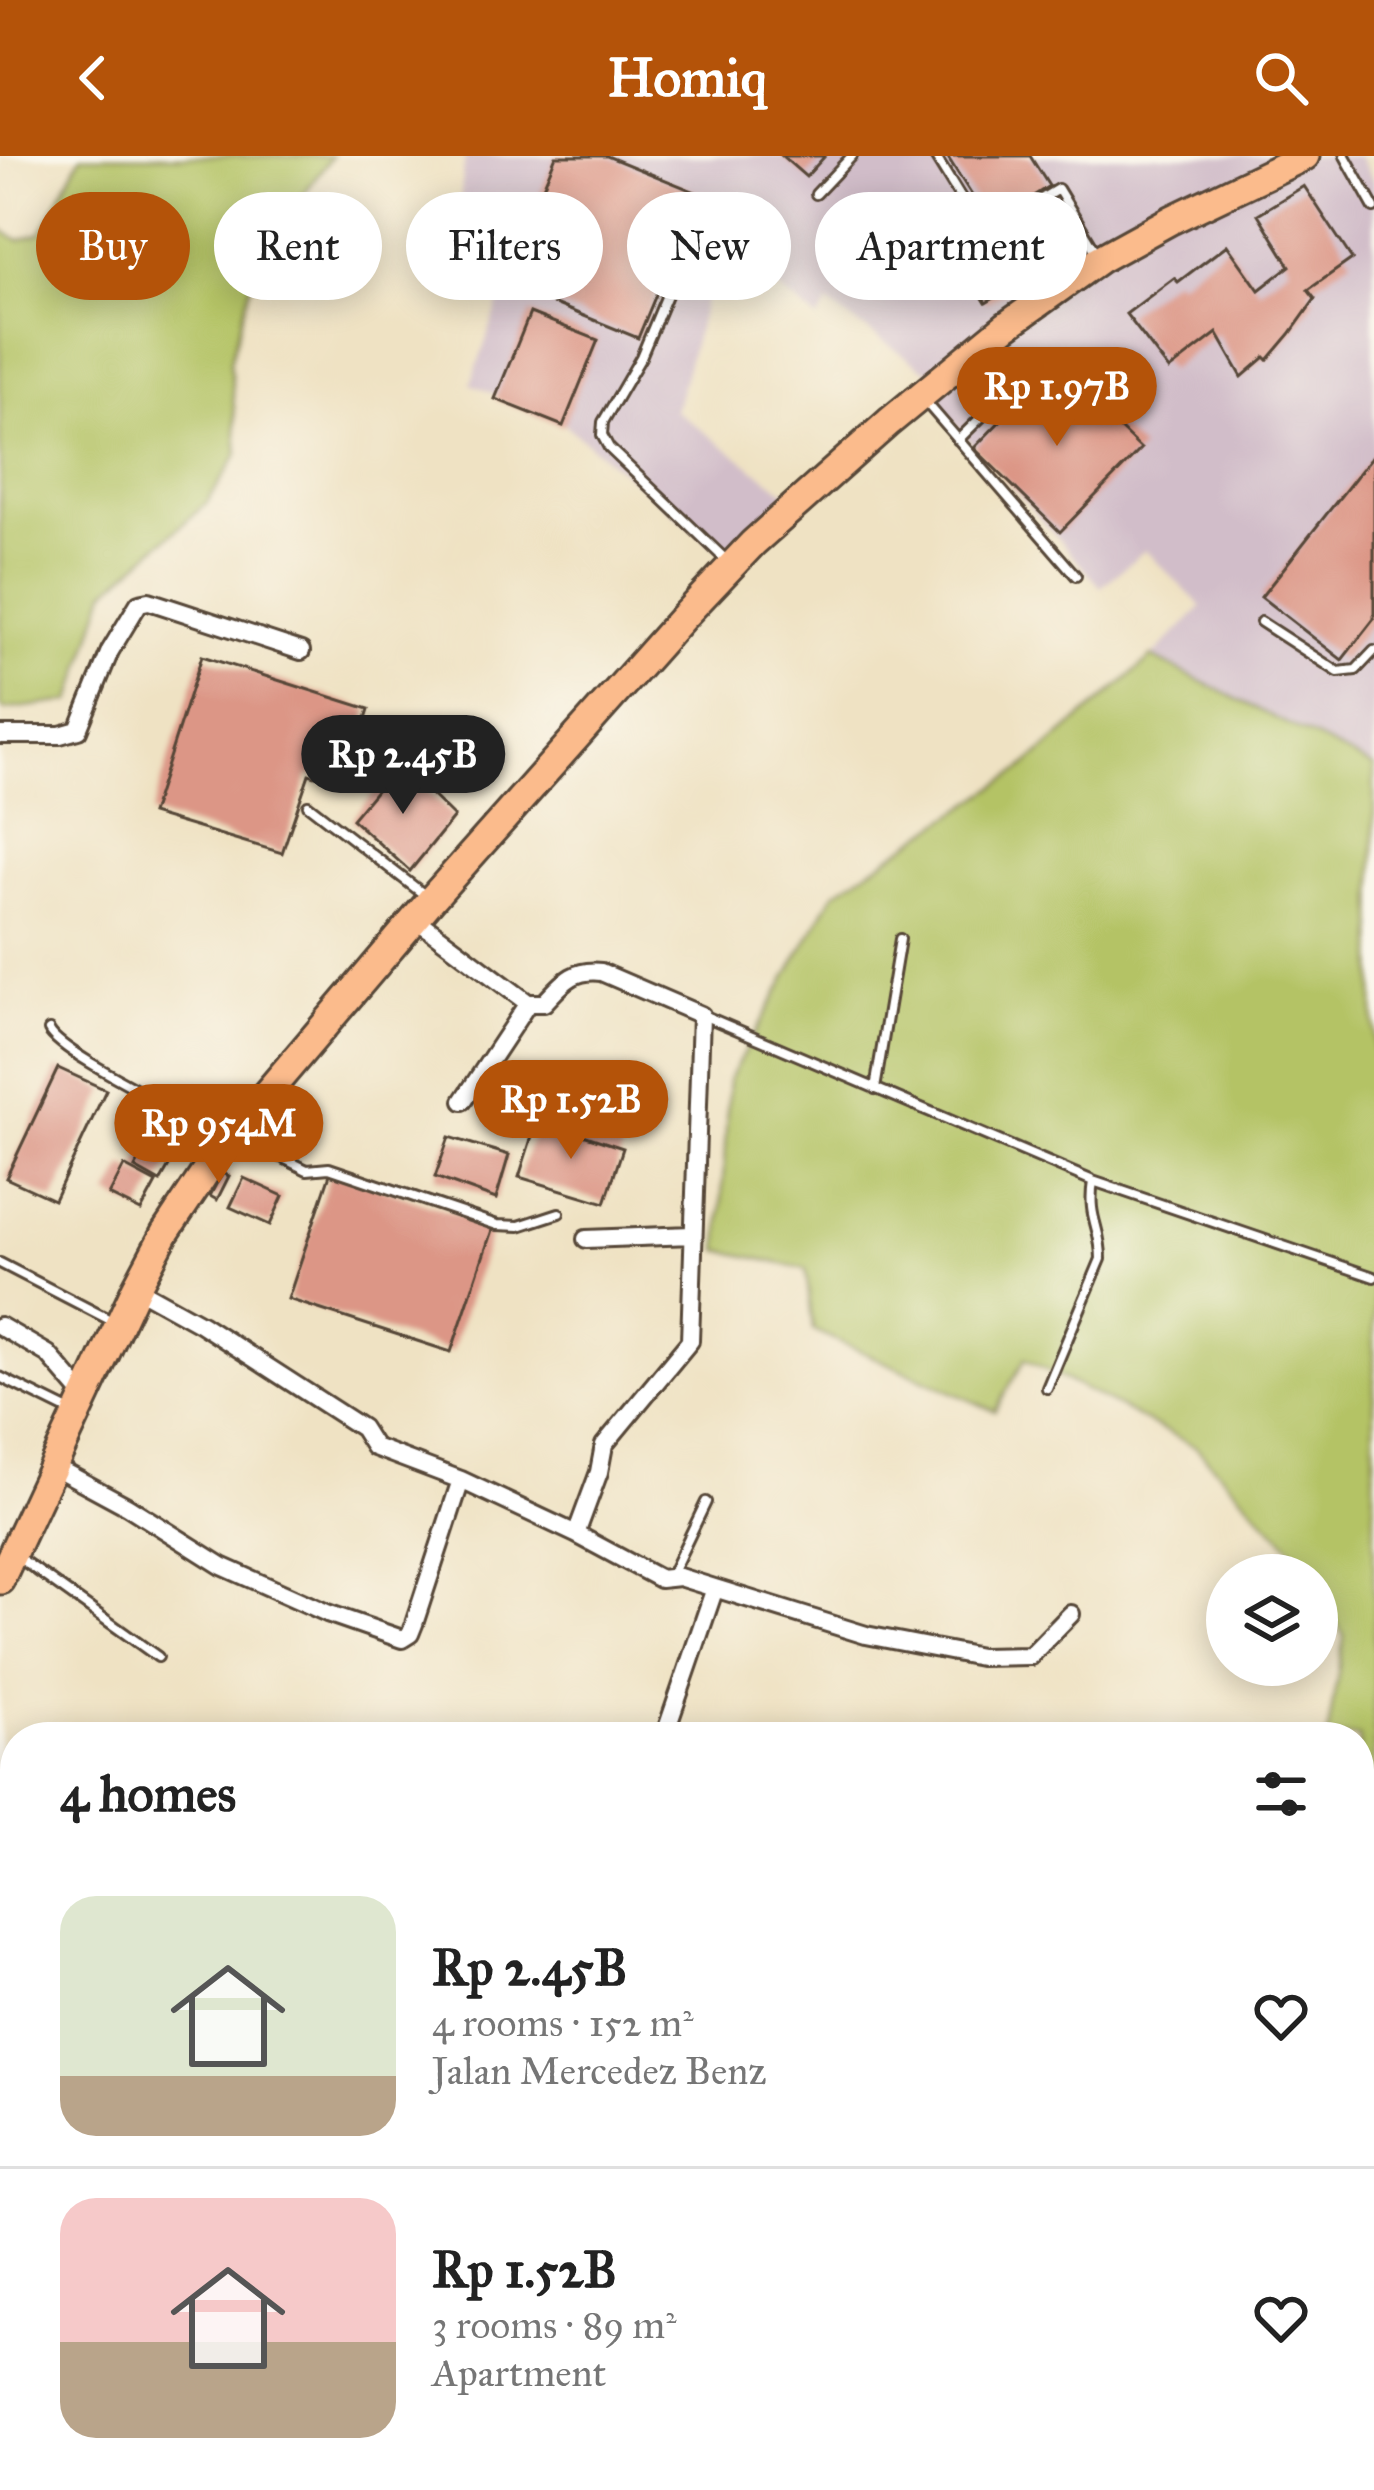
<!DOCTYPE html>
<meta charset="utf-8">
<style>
body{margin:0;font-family:"IM FELL Great Primer",serif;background:#f2f2f2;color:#222;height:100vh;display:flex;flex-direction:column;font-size:45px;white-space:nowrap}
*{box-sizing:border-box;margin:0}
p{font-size:39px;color:#767676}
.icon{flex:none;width:66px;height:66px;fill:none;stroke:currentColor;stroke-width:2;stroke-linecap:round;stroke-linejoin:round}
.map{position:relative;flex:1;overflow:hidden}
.side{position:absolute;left:0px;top:1566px;width:1374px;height:768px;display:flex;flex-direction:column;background:#fff;border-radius:48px 48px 0 0;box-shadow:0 6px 30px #0003}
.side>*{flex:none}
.guide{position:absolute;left:36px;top:36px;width:1302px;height:108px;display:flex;gap:24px}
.buttons{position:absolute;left:1206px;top:1398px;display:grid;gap:24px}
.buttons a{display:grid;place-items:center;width:132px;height:132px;border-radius:50%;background:#fff;box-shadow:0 6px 30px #0003;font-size:60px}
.price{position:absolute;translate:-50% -102px;padding:0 27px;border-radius:42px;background:#b45309;color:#fff;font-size:39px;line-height:78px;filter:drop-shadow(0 3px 6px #0008)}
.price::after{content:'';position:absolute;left:50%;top:72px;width:36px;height:27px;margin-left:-18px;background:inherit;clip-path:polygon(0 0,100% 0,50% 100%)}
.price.on{background:#222;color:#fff}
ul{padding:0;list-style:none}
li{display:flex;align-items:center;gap:36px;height:300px;padding:0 60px}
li+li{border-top:3px solid #e0e0e0}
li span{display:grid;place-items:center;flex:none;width:336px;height:240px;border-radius:36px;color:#555}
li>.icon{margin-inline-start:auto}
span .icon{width:144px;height:144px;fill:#fffc;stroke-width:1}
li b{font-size:51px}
h2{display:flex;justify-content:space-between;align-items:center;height:144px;padding:0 60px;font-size:51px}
.pill{padding:0 42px;border-radius:54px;background:#fff;box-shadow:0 6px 30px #0003;font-size:42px;line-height:108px}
.pill.on{background:#b45309;color:#fff}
header{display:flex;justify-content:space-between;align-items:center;height:156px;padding:0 60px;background:#b45309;color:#fff;font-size:54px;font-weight:800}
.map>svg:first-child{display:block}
</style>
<header><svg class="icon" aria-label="back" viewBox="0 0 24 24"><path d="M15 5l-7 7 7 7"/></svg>Homiq<svg class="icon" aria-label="search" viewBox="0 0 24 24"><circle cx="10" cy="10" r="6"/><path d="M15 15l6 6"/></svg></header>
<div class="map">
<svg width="1374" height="2334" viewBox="0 0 1374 2334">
<rect width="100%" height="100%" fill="#fbf7ec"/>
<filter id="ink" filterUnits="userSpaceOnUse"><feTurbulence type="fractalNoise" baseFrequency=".00833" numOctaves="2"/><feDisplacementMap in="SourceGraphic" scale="24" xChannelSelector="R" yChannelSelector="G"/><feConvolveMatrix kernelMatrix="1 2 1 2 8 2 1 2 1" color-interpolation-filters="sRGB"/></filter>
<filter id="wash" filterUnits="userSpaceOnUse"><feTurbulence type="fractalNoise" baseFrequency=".004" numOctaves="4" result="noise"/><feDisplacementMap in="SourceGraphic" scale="48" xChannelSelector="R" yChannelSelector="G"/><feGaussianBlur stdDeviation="2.7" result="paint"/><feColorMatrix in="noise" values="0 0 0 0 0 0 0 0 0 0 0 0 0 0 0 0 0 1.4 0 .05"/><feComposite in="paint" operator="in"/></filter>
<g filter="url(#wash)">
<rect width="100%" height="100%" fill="#efe2c3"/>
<!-- industrial -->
<path fill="#d1bdc9" d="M 465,0 L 1359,0 L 1374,26 L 1374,611 L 1152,501 L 1202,451 L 1145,394 L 1101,431 L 920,229 L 929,216 L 828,148 L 818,164 L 721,87 L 675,254 L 791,340 L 723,397 L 564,268 L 471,228 L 502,138 L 455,89 Z
M 0,1848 L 15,1854 L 15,2085 L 0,2079 Z
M 167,2319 L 433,2319 L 427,2334 L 167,2334 Z"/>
<!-- green -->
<path fill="#b4c365" stroke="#787642" stroke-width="3" d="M 81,0 L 332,0 L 259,98 L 230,206 L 238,298 L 207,347 L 106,435 L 72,545 L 3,554 L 0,550 L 0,73 L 19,84 L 41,77 Z
M 1152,501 L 1374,611 L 1374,1859 L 1359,1863 L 1359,1581 L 1327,1581 L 1344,1480 L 1317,1432 L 1317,1419 L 1310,1419 L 1298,1399 L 1196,1291 L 1025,1203 L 995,1255 L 813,1174 L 806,1113 L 719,1094 L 729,923 L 834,737 L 1024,612 Z"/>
<g id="blocks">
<!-- building -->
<path fill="#dc9686" d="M 556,0 L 607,0 L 698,37 L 638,182 L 503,127 Z
M 782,0 L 825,0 L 806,21 Z
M 947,0 L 1030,0 L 1049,30 L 990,68 Z
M 1304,30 L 1352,103 L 1308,134 L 1315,143 L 1290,178 L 1268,204 L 1265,201 L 1242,221 L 1217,177 L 1169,214 L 1126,158 L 1174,122 L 1178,126 L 1227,89 L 1259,134 L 1290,110 L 1258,58 Z
M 1047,65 L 1067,98 L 986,147 L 966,114 Z
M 530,157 L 598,184 L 563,270 L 495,243 Z
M 1054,210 L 1141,293 L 1060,376 L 974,292 Z
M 1374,298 L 1374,463 L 1342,504 L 1261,441 Z
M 202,500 L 369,553 L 345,629 L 309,618 L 282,697 L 151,658 Z
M 399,607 L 454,661 L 410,715 L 352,663 Z
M 58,912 L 106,934 L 54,1044 L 6,1022 Z
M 537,964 L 623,992 L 605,1047 L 519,1021 Z
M 449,981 L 509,999 L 496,1043 L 435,1021 Z
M 152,982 L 177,996 L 160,1026 L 135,1012 Z
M 124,1010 L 156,1027 L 141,1055 L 109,1039 Z
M 331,1015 L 493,1071 L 451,1196 L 288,1143 Z
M 222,1017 L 229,1020 L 217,1044 L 210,1040 Z
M 244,1022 L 283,1040 L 270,1069 L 230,1051 Z
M 0,1873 L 15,1880 L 15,2023 L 0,2051 Z
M 405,2319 L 400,2334 L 286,2334 L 245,2320 Z"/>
</g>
</g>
<g filter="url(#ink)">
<use href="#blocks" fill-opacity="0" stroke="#564637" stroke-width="3"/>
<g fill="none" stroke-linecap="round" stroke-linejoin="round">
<defs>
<path id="lane" d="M 935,0 L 983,78 L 1058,33 L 1098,99
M 1345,0 L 1374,52
M 816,38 L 852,0
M 705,48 L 641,201 L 603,266 L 602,279 L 609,292 L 726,404
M 924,244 L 1076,420
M 958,284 L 1017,226
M 1261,466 L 1338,516 L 1356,514 L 1374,495
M 308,649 L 426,740
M 705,860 L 1093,1025 L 1374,1121
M 49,874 C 62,900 189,957 224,982
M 875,933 L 900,783
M 241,976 L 259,990 L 307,1014 L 329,1012 L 497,1069 L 519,1070 L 559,1057
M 0,1107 L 116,1167
M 0,1221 L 71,1256
M 1047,1232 L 1101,1103 C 1101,1070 1087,1063 1093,1025
M 18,1401 L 158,1501
M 670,1421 L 706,1346
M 0,2081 L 15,2055
M 0,2090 L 15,2095"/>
<path id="street" d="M 0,579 L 60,579 L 78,574 L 110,495 L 139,447 L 149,445 L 301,495
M 416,763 L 528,847 L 544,847 C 563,827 572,813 601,816 L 701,859 L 690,1185 L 604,1289 L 599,1316 L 576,1378
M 463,945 L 528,847
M 586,1083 L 692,1079
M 136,1132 L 201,1168 L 362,1272 L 374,1291 L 461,1324 L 576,1378 L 660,1423 L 679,1421 L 866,1479 L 980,1501 L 1030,1500 L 1071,1458
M 0,1170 L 48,1198 L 85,1241
M 53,1310 L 127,1350 L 222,1410 L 327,1457 L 402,1483 L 410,1478 L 414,1468 L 461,1324
M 664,1581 L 715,1432
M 0,1643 L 15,1649
M 1359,1980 L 1374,1969
M 1359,2223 L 1374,2228
M 1000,2334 L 1004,2319"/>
<path id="primary" d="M 0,1424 L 136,1132 L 165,1077 L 227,984 L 431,744 L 682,462 L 753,387 L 889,266 L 1006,170 L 1100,103 L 1171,64 L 1305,0"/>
</defs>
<!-- lane casing -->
<use href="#lane" stroke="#564637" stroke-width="14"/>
<!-- street casing -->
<use href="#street" stroke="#564637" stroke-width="22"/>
<!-- primary casing -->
<use href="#primary" stroke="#564637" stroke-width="33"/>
<!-- lane -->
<use href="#lane" stroke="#fff" stroke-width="8"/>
<!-- street -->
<use href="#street" stroke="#fff" stroke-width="16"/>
<!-- primary -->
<use href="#primary" stroke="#fbbb8c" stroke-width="27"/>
</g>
</g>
</svg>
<div class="buttons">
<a><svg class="icon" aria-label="layers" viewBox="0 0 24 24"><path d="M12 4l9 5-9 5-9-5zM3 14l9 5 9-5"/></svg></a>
</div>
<b class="price" style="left:1057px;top:293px">Rp 1.97B</b>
<b class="price on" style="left:403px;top:661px">Rp 2.45B</b>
<b class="price" style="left:571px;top:1006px">Rp 1.52B</b>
<b class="price" style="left:219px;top:1030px">Rp 954M</b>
<div class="guide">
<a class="pill on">Buy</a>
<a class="pill">Rent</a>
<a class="pill">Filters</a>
<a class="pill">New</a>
<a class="pill">Apartment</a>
</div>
<section class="side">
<h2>4 homes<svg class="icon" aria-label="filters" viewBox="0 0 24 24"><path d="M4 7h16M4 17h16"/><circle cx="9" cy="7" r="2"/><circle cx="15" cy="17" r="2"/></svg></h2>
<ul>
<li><span style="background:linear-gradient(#dfe7d0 75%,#b9a48a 0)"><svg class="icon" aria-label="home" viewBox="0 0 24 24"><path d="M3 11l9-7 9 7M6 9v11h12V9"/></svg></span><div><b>Rp 2.45B</b><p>4 rooms · 152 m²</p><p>Jalan Mercedez Benz</p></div><svg class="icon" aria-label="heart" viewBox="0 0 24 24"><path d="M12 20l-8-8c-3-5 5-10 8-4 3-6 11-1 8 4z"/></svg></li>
<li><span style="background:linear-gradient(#f6c9c9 60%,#b9a48a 0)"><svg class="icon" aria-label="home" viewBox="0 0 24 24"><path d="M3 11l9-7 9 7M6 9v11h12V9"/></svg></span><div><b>Rp 1.52B</b><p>3 rooms · 89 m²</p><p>Apartment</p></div><svg class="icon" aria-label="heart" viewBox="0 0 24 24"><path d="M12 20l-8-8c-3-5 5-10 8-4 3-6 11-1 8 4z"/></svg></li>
</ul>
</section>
</div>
